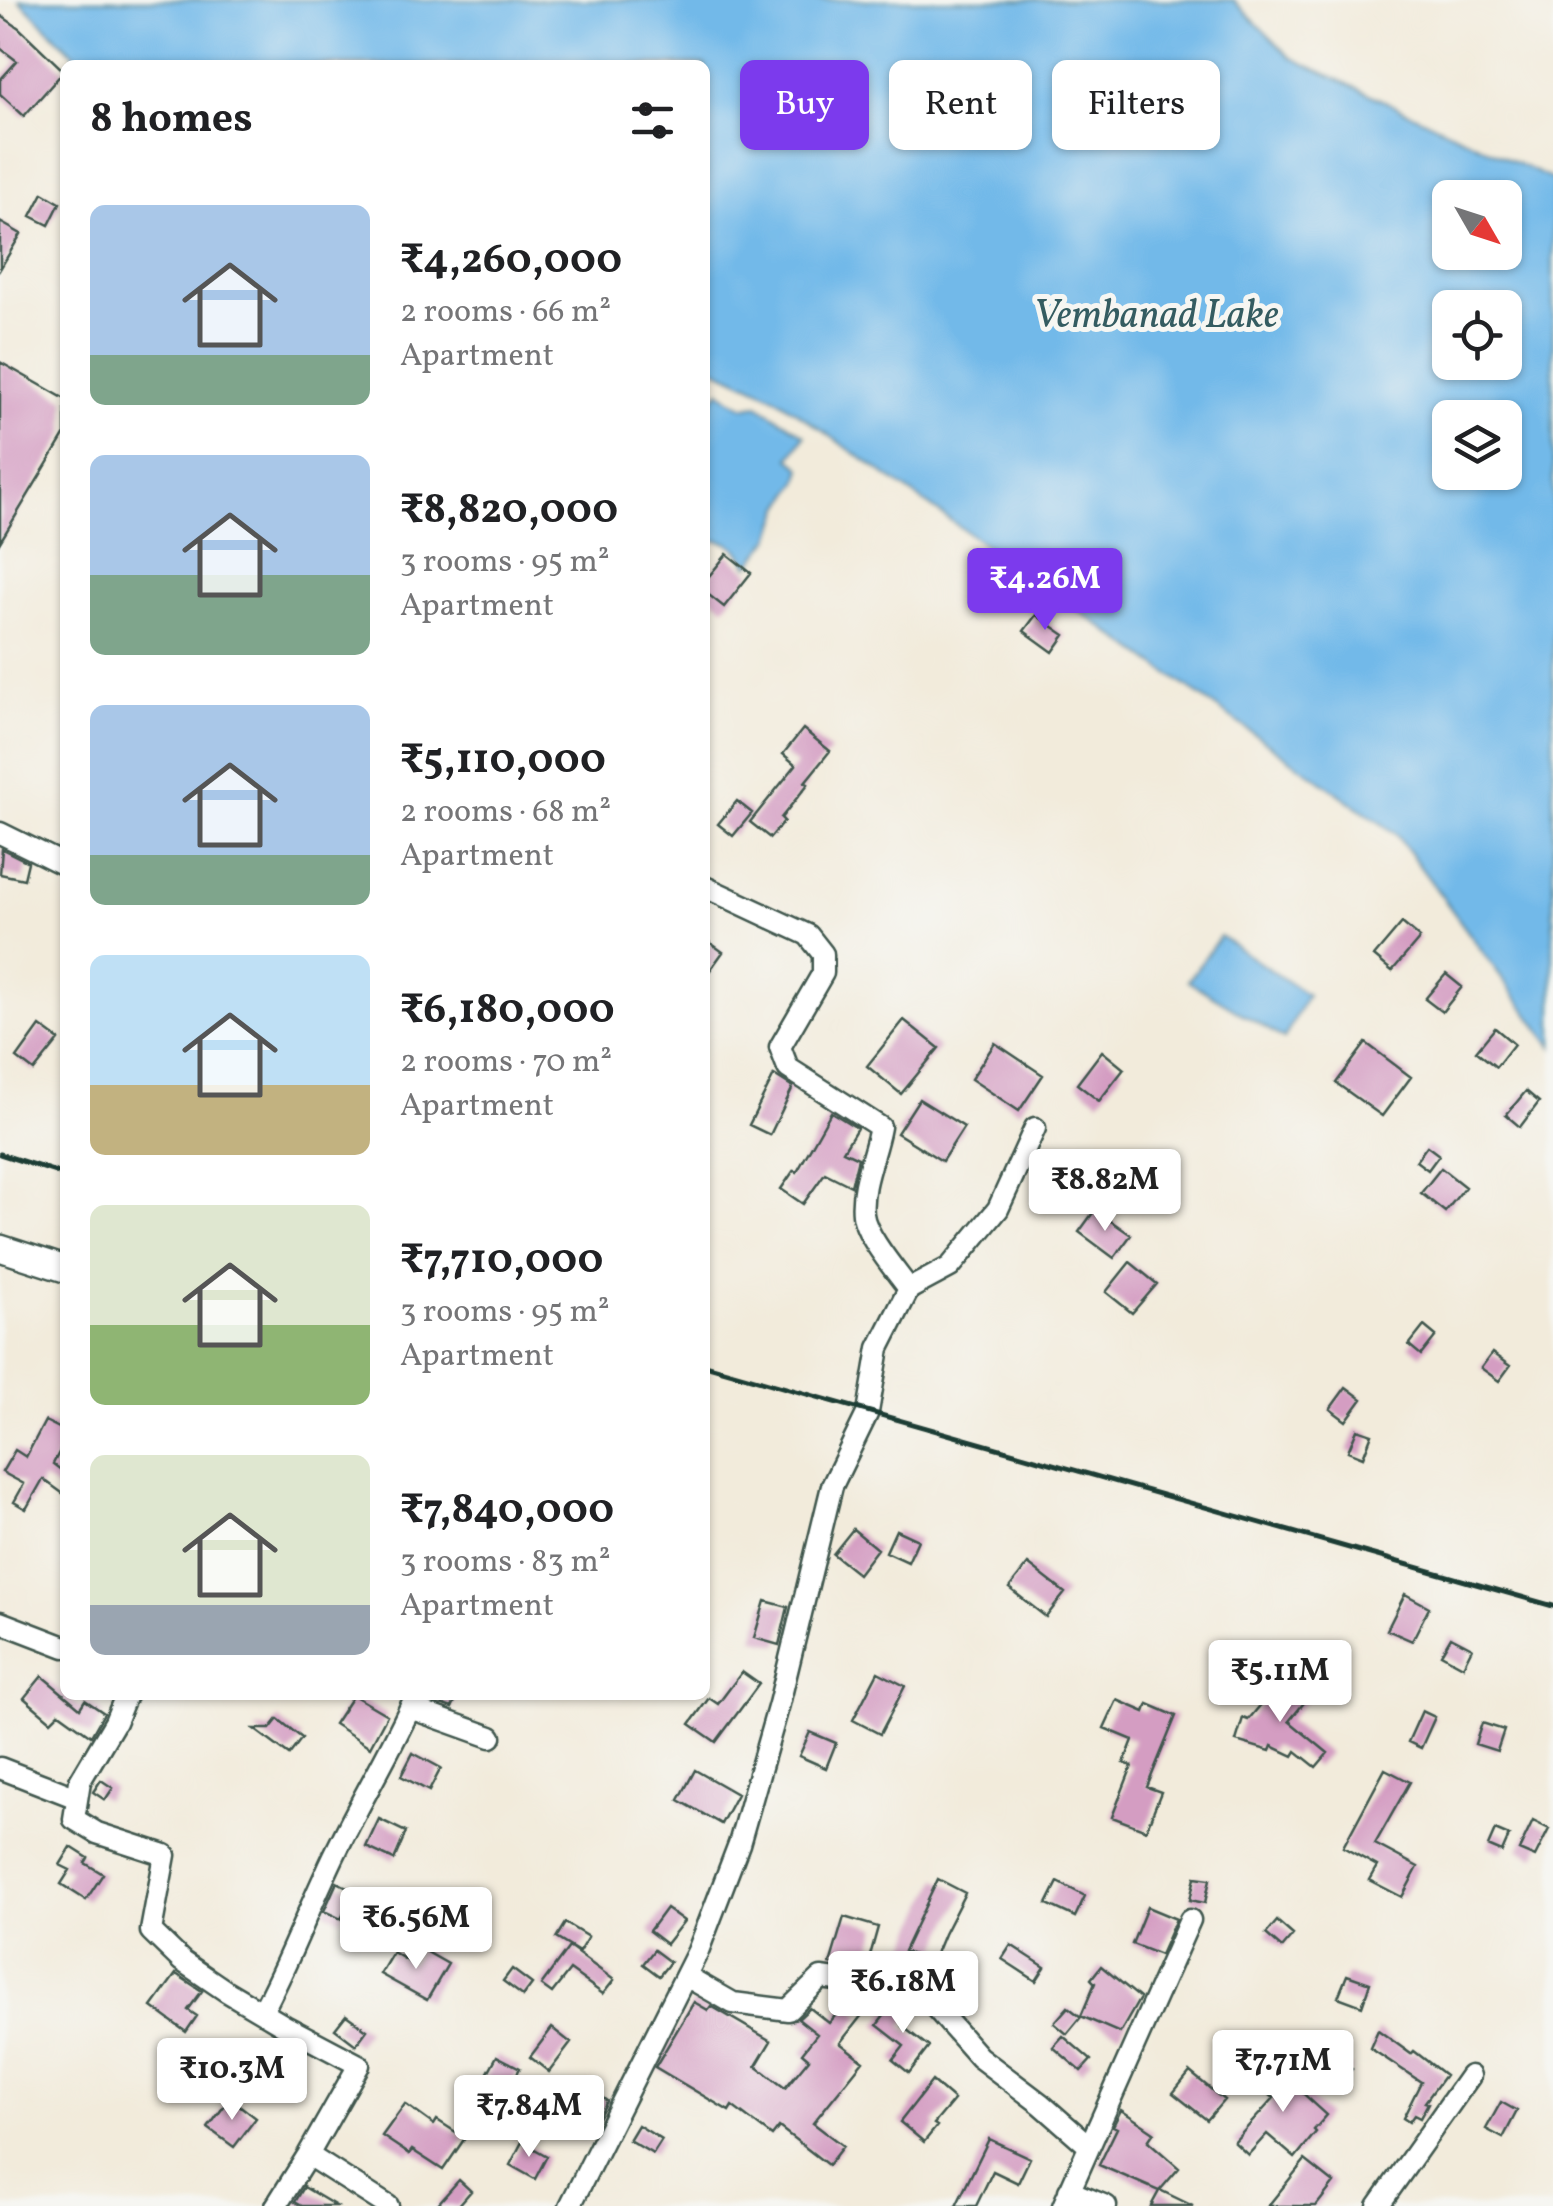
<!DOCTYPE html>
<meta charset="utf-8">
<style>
body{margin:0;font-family:Vollkorn,serif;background:#f2f2f2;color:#202124;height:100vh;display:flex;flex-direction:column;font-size:38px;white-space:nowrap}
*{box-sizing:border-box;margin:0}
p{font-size:32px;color:#757577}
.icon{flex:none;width:55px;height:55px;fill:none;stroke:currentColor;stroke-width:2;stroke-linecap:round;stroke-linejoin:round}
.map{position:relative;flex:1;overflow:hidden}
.side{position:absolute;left:60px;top:60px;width:650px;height:1640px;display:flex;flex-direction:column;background:#fff;border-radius:15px;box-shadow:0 2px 8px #0004}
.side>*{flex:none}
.banner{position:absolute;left:740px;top:60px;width:662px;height:90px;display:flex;gap:20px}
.needle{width:65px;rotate:129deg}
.tools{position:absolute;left:1432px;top:180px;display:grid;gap:20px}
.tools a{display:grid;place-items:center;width:90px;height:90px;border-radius:15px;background:#fff;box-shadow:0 2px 8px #0004;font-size:50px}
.price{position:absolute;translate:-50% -85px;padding:0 22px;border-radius:10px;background:#fff;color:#222;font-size:32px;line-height:65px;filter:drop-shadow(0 2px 5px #0008)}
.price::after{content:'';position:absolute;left:50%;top:60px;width:30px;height:22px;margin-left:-15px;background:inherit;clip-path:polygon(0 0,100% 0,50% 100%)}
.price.active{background:#7c3aed;color:#fff}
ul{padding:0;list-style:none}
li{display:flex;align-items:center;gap:30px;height:250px;padding:0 30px}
li span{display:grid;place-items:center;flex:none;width:280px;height:200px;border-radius:15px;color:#555}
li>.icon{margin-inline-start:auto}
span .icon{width:120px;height:120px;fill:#fffc;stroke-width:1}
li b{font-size:42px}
h2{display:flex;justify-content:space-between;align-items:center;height:120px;padding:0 30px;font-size:42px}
.pill{padding:0 35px;border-radius:15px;background:#fff;box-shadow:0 2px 8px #0004;font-size:35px;line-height:90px}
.pill.active{background:#7c3aed;color:#fff}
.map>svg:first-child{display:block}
</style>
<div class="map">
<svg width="1553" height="2206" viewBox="0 0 1553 2206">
<rect width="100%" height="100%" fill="#f6f6f2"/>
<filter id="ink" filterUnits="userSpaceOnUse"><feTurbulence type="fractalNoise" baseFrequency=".01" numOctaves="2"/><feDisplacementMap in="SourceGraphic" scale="20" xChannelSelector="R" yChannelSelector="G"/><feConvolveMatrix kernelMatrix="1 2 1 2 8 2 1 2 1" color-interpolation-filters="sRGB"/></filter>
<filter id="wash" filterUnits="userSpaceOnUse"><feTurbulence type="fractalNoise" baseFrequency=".0048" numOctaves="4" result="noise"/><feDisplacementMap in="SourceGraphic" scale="40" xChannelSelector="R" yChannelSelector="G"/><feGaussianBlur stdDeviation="2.25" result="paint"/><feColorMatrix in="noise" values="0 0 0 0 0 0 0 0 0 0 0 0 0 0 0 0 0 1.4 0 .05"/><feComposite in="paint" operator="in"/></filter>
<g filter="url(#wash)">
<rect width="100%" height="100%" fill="#f2ebdb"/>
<!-- water -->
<path fill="#72b9e9" stroke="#487b8e" stroke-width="2.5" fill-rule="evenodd" d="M 19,0 L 1233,0 L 1290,57 L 1553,180 L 1553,1047 L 1395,833 L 772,395 L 705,364 L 705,65 L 85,65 ZM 1450,198 L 1505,198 L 1505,252 L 1450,252 ZM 1450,308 L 1505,308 L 1505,362 L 1450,362 ZM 1450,418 L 1505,418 L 1505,472 L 1450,472 Z
M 720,391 L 731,400 L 745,407 L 758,405 L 805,435 L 790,458 L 802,468 L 798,482 L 782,507 L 771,538 L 749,566 C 739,548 732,540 710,540 L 705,547 L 705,419 L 714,397 Z
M 1220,936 L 1307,995 L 1284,1039 L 1188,981 Z"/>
<g id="blocks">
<!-- building -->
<path fill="#d49dc2" d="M 0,15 L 19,28 L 64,71 L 24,116 L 0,94 L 0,80 L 17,61 L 0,48 Z
M 43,193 L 60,203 L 49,225 L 31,216 Z
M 0,222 L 21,234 L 0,269 Z
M 0,362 L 65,399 L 65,434 L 0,542 Z
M 727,554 L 751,573 L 724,607 L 705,592 L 705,581 Z
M 1036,615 L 1065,635 L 1053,652 L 1024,631 Z
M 803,729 L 830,751 L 805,782 L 808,784 L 781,818 L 784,821 L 770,838 L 750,822 L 796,765 L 783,754 Z
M 737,801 L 752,813 L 733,836 L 718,824 Z
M 2,849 L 28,862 L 24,879 L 0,874 Z
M 1402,923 L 1420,938 L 1392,971 L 1374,956 Z
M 705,939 L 723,952 L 705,977 Z
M 1446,974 L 1462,987 L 1442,1012 L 1425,999 Z
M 904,1020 L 939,1048 L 901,1094 L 867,1066 Z
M 40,1026 L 59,1040 L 34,1071 L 17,1058 Z
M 1495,1028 L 1514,1044 L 1496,1067 L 1476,1051 Z
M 995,1043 L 1043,1075 L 1019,1111 L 971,1079 Z
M 1366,1043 L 1411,1077 L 1382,1116 L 1336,1083 Z
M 1102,1051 L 1124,1069 L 1099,1101 L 1077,1084 Z
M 774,1075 L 793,1087 L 770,1135 L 749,1125 Z
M 1526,1091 L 1539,1102 L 1520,1127 L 1506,1115 Z
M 919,1099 L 964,1127 L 942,1161 L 897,1133 Z
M 831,1112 L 857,1128 L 843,1151 L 858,1158 L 851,1186 L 825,1173 L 803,1204 L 781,1189 L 794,1170 L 797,1172 Z
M 1427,1146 L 1439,1155 L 1428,1170 L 1416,1161 Z
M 1441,1168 L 1465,1187 L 1445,1212 L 1421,1193 Z
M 1095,1210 L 1131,1235 L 1114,1258 L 1079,1232 Z
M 1130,1262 L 1157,1284 L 1132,1313 L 1106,1292 Z
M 1424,1326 L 1436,1336 L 1421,1355 L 1409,1345 Z
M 1492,1353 L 1510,1366 L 1499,1381 L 1481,1368 Z
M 1346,1387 L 1362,1399 L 1346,1421 L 1330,1409 Z
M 45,1421 L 65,1431 L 65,1441 L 53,1464 L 65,1473 L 65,1495 L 43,1479 L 26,1509 L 14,1502 L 24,1484 L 2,1472 L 15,1450 L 26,1457 Z
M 1357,1429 L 1372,1434 L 1363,1457 L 1348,1451 Z
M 853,1529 L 877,1549 L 858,1574 L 833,1554 Z
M 896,1530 L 918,1540 L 908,1562 L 886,1552 Z
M 1028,1564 L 1065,1593 L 1046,1617 L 1009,1588 Z
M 1405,1594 L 1429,1607 L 1412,1641 L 1387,1630 Z
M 765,1601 L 788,1607 L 779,1645 L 754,1638 Z
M 1451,1637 L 1472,1648 L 1463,1666 L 1441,1654 Z
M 742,1672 L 759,1684 L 716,1742 L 690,1724 L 709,1698 L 718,1704 Z
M 878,1672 L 905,1686 L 880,1734 L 853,1720 Z
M 42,1676 L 80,1708 L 85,1700 L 104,1713 L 91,1736 L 59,1713 L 51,1721 L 24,1698 Z
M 1284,1677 L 1308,1698 L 1289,1721 L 1328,1753 L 1316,1767 L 1296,1751 L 1293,1756 L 1272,1746 L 1270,1751 L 1236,1741 L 1243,1718 L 1248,1720 Z
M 353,1695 L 387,1715 L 370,1747 L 334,1724 Z
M 430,1695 L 458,1695 L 452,1708 L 429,1700 Z
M 1117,1700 L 1145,1712 L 1148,1704 L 1176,1716 L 1147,1787 L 1161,1792 L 1146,1830 L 1112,1817 L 1132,1766 L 1124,1763 L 1133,1740 L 1104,1728 Z
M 1422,1711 L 1435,1717 L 1421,1748 L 1408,1742 Z
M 278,1719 L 302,1738 L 289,1755 L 254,1729 L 270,1729 Z
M 1482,1723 L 1504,1730 L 1497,1751 L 1475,1744 Z
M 810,1732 L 836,1743 L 826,1768 L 799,1756 Z
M 413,1753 L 441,1768 L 429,1791 L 401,1776 Z
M 1385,1769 L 1410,1782 L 1375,1844 L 1418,1867 L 1402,1897 L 1369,1880 L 1377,1866 L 1343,1847 Z
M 695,1770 L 737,1794 L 721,1824 L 679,1800 Z
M 101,1780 L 113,1788 L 105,1800 L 93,1792 Z
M 379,1819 L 406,1832 L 394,1860 L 366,1847 Z
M 1533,1821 L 1549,1829 L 1535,1857 L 1519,1850 Z
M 1495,1830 L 1509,1836 L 1502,1852 L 1488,1846 Z
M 71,1847 L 88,1858 L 85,1863 L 103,1874 L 86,1900 L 61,1884 L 70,1870 L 60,1865 Z
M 1195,1877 L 1210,1879 L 1205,1903 L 1190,1900 Z
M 938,1879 L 965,1893 L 944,1934 L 932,1963 L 904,1951 Z
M 337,1882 L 355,1891 L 341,1919 L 324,1911 Z
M 1058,1882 L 1085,1896 L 1075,1917 L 1047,1904 Z
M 1147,1907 L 1176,1919 L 1160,1955 L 1132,1944 Z
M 666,1908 L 684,1921 L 666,1944 L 649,1931 Z
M 844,1917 L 878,1927 L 866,1970 L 830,1964 Z
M 1277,1921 L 1293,1935 L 1282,1948 L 1266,1934 Z
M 565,1923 L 588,1937 L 579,1952 L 556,1938 Z
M 1011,1945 L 1045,1967 L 1036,1981 L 1002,1959 Z
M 569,1947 L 614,1980 L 603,1994 L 570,1970 L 552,1993 L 541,1985 Z
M 420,1948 L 448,1964 L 427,2000 L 380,1974 L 393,1952 L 411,1963 Z
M 654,1950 L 670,1962 L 659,1976 L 643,1964 Z
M 1101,1966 L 1140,1998 L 1120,2033 L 1081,2016 L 1095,1983 L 1091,1979 Z
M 512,1969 L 532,1984 L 523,1996 L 503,1981 Z
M 176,1974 L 202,1991 L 188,2010 L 197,2016 L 186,2032 L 152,2007 Z
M 1347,1975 L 1370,1983 L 1362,2006 L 1338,1997 Z
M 694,2002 L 708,2010 L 711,2006 L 771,2041 L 756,2066 L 785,2088 L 809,2059 L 802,2053 L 817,2034 L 798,2019 L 810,2008 L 829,2023 L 846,2003 L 862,2015 L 840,2043 L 863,2061 L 813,2123 L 843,2146 L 828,2165 L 779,2127 L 772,2136 L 732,2106 L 729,2111 L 655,2067 Z
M 895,2002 L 901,2002 L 913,2012 L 902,2026 L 929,2047 L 909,2073 L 893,2060 L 904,2046 L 877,2025 Z
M 1068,2007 L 1081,2017 L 1067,2034 L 1054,2023 Z
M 346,2015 L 367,2030 L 356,2045 L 335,2029 Z
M 552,2028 L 571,2043 L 549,2072 L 530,2057 Z
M 1378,2030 L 1411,2054 L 1414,2051 L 1445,2075 L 1425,2102 L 1428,2103 L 1420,2118 L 1414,2115 L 1409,2122 L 1403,2118 L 1421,2082 L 1370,2048 Z
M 1063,2036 L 1091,2060 L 1081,2071 L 1053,2047 Z
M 1336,2055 L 1352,2069 L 1340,2081 L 1325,2067 Z
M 497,2056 L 520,2068 L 508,2090 L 485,2078 Z
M 1278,2062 L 1303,2081 L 1297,2088 L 1327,2115 L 1314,2130 L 1316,2132 L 1295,2158 L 1267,2134 L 1248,2155 L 1234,2142 L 1274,2098 L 1259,2087 Z
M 1190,2072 L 1224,2100 L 1207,2120 L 1173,2093 Z
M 932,2081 L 954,2100 L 934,2124 L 937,2126 L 924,2142 L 900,2122 Z
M 588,2087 L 607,2101 L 591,2131 L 568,2114 Z
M 230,2098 L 256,2118 L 234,2147 L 208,2128 Z
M 1501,2102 L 1517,2111 L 1503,2138 L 1486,2129 Z
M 405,2104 L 434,2125 L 437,2120 L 465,2138 L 443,2170 L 412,2150 L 409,2154 L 382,2136 Z
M 1121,2110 L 1154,2132 L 1148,2141 L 1179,2168 L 1160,2190 L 1193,2206 L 1151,2206 L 1159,2191 L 1099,2165 L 1117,2128 L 1113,2126 Z
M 638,2125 L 662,2140 L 653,2154 L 629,2140 Z
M 989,2139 L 1030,2158 L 1018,2183 L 993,2171 L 976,2206 L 956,2206 Z
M 522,2142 L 547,2156 L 535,2179 L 510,2165 Z
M 1305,2160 L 1334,2183 L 1316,2206 L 1268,2206 Z
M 459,2180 L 471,2191 L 458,2206 L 436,2206 Z
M 304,2187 L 336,2206 L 302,2206 L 295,2202 Z"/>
</g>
</g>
<g filter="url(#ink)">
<use href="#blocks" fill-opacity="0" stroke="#3f574d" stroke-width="2.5"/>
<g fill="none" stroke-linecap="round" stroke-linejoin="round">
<defs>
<path id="minor" d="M 0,833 L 65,865
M 705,887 L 808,935 L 823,954 L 823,973 L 780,1047 L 788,1068 L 880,1127 C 875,1155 860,1185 863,1214 C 865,1235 896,1271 909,1289
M 0,1622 L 65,1647
M 126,1695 L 115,1722 L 80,1781 L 74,1819 L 97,1833 L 165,1855 L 151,1931 L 182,1961 L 226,1991 L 285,2026 L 359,2065 L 308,2155 L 276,2206
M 410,1708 L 491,1737
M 0,1768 L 77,1798
M 686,1976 L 733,2003 L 788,2010 L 821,1978 L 921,1991 L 979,2057 L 1041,2104 L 1089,2146
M 262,2012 C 287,1966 304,1920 326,1873 C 353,1812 389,1756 416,1695
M 308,2155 L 388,2206
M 1069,2191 L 1106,2206
M 570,2206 L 698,1951 L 739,1844 L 779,1704 L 832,1486 L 868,1412 L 879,1348 L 909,1289 L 950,1267 L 998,1209 L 1035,1128
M 1063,2206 L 1190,1920
M 1378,2206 L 1470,2076"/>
<path id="tertiary" d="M 0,1248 L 65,1269"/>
</defs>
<!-- minor casing -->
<use href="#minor" stroke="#3f574d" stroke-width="25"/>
<!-- tertiary casing -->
<use href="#tertiary" stroke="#3f574d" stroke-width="30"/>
<!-- minor -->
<use href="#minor" stroke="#fff" stroke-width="20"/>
<!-- tertiary -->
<use href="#tertiary" stroke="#fff" stroke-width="25"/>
<!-- rail -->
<path stroke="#1f3d34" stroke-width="5" d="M 0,1154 L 65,1175
M 705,1365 L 1553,1606"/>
</g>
</g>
<g text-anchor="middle" stroke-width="10" stroke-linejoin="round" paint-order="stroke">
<!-- water labels -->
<g font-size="40" font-style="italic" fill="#345c61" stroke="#f6f6f2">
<text x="1156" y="327">Vembanad Lake</text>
</g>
</g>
</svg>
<div class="tools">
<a><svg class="needle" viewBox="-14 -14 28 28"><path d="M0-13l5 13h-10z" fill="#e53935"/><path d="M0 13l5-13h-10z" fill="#757577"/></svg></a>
<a><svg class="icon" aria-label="locate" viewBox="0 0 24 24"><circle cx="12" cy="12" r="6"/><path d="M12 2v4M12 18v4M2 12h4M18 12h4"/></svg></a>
<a><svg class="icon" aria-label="layers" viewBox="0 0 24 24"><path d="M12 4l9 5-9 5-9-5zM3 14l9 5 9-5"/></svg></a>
</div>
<b class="price active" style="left:1045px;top:633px">₹4.26M</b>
<b class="price" style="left:1105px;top:1234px">₹8.82M</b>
<b class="price" style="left:1280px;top:1725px">₹5.11M</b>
<b class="price" style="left:416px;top:1972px">₹6.56M</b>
<b class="price" style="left:903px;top:2036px">₹6.18M</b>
<b class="price" style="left:1283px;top:2115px">₹7.71M</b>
<b class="price" style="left:232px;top:2123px">₹10.3M</b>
<b class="price" style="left:529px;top:2160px">₹7.84M</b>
<div class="banner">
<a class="pill active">Buy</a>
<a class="pill">Rent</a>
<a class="pill">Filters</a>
</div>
<section class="side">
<h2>8 homes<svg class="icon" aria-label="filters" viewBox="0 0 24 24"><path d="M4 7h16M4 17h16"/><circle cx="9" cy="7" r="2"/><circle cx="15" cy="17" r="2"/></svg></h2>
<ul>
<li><span style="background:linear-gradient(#a9c7e8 75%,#7fa58c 0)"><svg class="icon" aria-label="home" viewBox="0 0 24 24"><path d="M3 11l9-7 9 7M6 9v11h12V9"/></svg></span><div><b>₹4,260,000</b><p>2 rooms · 66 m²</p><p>Apartment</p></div></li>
<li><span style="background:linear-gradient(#a9c7e8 60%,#7fa58c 0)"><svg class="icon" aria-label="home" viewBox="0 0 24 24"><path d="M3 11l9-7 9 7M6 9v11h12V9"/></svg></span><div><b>₹8,820,000</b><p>3 rooms · 95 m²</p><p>Apartment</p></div></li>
<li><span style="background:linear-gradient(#a9c7e8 75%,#7fa58c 0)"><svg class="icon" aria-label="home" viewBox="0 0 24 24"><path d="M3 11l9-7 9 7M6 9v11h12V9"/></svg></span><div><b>₹5,110,000</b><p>2 rooms · 68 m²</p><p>Apartment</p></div></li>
<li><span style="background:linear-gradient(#bfe0f5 65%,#c2b280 0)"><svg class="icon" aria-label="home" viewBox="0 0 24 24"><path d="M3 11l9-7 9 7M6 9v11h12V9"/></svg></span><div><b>₹6,180,000</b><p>2 rooms · 70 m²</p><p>Apartment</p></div></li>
<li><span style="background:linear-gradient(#dfe7d0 60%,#8fb573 0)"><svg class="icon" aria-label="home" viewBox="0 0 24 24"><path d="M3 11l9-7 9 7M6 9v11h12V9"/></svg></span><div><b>₹7,710,000</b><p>3 rooms · 95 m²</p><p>Apartment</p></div></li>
<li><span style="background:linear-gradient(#dfe7d0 75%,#9aa5b1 0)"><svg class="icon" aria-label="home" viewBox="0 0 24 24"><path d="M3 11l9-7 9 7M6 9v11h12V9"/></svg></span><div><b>₹7,840,000</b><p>3 rooms · 83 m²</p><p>Apartment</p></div></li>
</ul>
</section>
</div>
